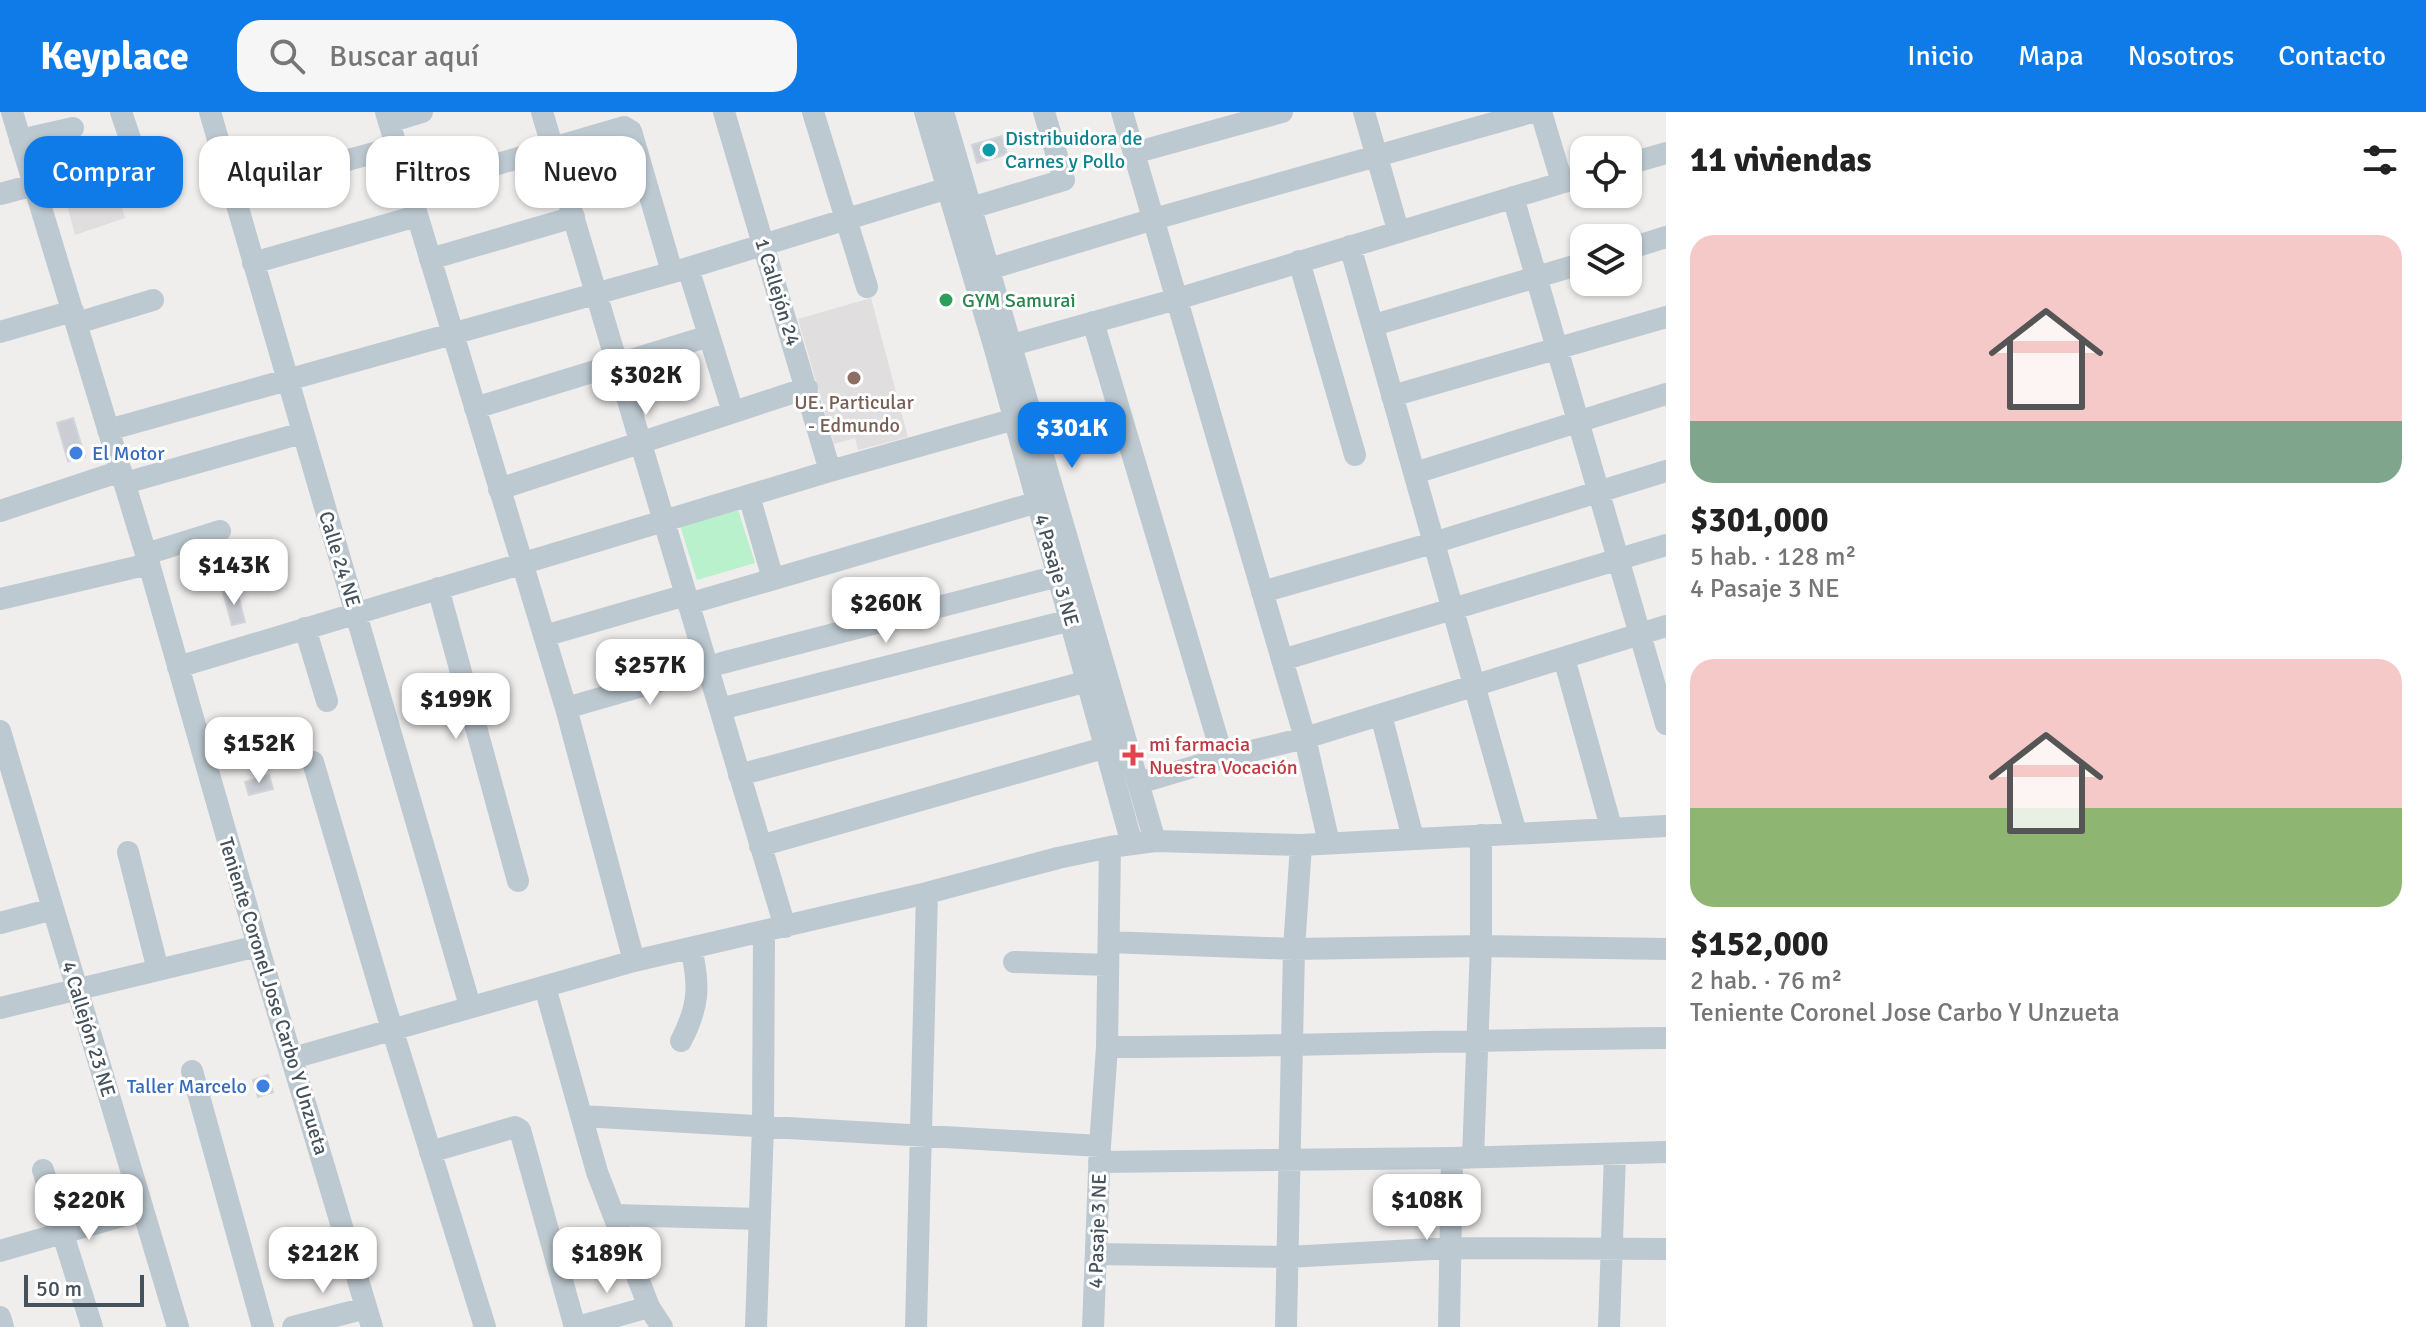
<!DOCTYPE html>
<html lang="es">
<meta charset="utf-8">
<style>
body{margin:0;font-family:Signika,sans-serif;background:#f6f6f6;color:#222;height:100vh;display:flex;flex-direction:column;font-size:30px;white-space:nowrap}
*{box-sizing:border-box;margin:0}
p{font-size:26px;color:#767676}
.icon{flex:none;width:44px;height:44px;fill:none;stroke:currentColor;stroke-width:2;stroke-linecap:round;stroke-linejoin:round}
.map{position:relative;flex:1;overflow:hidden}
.panel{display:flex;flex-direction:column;background:#fff;width:760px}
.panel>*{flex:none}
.guide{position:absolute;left:24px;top:24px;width:760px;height:72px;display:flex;gap:16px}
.tools{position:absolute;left:1570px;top:24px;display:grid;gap:16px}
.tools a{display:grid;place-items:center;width:72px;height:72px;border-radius:16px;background:#fff;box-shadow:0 2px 6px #0004;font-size:40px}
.scale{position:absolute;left:24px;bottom:20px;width:120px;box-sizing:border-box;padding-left:8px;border:4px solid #45525c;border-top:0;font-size:22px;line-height:28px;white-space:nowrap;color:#45525c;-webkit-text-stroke:6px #fff;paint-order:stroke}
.price{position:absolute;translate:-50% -68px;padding:0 18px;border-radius:16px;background:#fff;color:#222;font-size:26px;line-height:52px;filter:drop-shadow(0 2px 4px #0008)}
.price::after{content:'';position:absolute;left:50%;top:48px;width:24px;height:18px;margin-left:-12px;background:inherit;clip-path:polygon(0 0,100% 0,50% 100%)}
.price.active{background:#0f7be8;color:#fff}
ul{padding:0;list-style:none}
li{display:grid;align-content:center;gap:16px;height:424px;padding:0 24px}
li span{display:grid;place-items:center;height:248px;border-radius:24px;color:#555}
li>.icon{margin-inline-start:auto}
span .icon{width:144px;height:144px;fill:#fffc;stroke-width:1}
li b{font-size:34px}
h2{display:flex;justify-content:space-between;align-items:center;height:96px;padding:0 24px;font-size:34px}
.chip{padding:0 28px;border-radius:24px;background:#fff;box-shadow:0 2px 6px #0004;font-size:28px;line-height:72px}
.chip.active{background:#0f7be8;color:#fff}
header{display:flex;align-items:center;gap:48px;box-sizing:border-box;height:112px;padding:0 40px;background:#0f7be8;color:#fff}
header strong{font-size:38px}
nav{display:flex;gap:44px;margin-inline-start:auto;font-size:28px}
.search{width:560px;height:72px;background:#f6f6f6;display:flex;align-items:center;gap:20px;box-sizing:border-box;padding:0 28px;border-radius:24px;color:#767676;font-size:30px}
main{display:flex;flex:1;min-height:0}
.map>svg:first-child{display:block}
</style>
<header>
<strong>Keyplace</strong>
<div class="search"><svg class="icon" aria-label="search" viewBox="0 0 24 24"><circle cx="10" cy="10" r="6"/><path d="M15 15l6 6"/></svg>Buscar aquí</div>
<nav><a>Inicio</a><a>Mapa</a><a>Nosotros</a><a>Contacto</a></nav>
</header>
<main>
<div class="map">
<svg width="1666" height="1215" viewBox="0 0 1666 1215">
<rect width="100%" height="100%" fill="#f0eded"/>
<!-- education -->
<path fill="#e1dedf" d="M 116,78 L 125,106 L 75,123 L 67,93 Z
M 871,186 L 908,325 L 858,338 L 855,326 L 834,332 L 798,207 Z"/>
<!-- green -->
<path fill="#b8f1cb" d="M 738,398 L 755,451 L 697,468 L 680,413 Z"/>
<!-- building -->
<path fill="#cacdd3" stroke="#d1d4d9" stroke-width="2" d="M 1002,24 L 1007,42 L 977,51 L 972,33 Z
M 73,306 L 85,345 L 68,349 L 57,311 Z
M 236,476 L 245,510 L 232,513 L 223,480 Z
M 269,663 L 273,677 L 249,683 L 245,670 Z
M 268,963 L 273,980 L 258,985 L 253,968 Z"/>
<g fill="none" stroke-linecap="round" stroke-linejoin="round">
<!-- minor -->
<path stroke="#bdc9d1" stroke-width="22" d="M 12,0 L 149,452 L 258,834 L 372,1215
M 121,0 L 137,47
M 210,0 L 470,894
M 386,0 L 566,596 L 634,849
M 542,0 L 785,815
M 724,0 L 830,359
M 813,0 L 867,175
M 925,0 L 995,237 L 1132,732
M 943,0 L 1155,729
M 1122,0 L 1305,626 L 1329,731
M 1364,0 L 1398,118
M 1541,0 L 1562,70
M 389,10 L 422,0
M 20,28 L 73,16
M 1134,41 L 1282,0
M 1628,52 L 1666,41
M 285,65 L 396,35
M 409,78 L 624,15 L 631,19 L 672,160
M 0,82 L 34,73
M 1513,85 L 1666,612
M 971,96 L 1064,68 L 1044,0
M 1350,134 L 1516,721
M 1628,137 L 1666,125
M 430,147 L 574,105
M 1299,149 L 1355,343
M 253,151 L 417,104
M 688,156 L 733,300
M 989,157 L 1154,107 L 1532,0
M 1093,210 L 1223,646
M 77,211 L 153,188
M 1374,213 L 1584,151
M 0,220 L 73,199
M 1012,233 L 1177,187 L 1584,64
M 1392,284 L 1666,205
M 475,296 L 709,224
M 108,318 L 688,156 L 948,76
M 1415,361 L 1666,282
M 125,371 L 302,321
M 499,377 L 807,276
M 749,384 L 773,467
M 0,399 L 121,359
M 146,442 L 220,419
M 438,476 L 518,769
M 1262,480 L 1433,431 L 1666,359
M 0,487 L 149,452
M 688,492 L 1038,390
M 305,516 L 327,589
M 544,524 L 686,483
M 1564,546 L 1611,715
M 1282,548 L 1666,433
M 178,555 L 830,359 L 1015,307
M 566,596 L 722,551 L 1058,464
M 720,597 L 1071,508
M 1381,603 L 1413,726
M 0,619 L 178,1215
M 313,650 L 385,894 L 485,1215
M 739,663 L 1088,569
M 1139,671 L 1223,646 L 1305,626 L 1666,514
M 760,734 L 1107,635
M 128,740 L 158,858
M 0,811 L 53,797
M 1109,830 L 1294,837 L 1481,834 L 1666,837
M 1014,850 L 1108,853
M 545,875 L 597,1060 L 649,1195 L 662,1215
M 0,896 L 258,834
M 681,929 C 699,894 700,874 691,836
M 1107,935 C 1294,935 1480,927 1666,926
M 293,946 L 634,849 L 927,781 L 1058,746 L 1110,735 L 1155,729 L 1301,733 L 1666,714
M 192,959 L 263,1215
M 582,1004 L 1100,1034
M 430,1040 L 515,1015 L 520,1018 L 575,1215
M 1473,1045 L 1481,834 L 1481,723
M 1099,1050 L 1452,1046 L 1666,1040
M 43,1058 L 92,1215
M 614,1103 L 760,1107
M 0,1139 L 143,1098
M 1096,1142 L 1288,1145 L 1450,1136 L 1666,1137
M 0,1205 L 3,1215
M 293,1215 L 366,1196
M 577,1215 L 649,1195
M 756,1215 L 763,1014 L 764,820
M 916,1215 L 927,781
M 1093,1215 L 1100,1034 L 1107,935 L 1110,735
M 1286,1215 L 1294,837 L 1301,733
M 1449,1215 L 1452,1046
M 1609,1215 L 1615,1042"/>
</g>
<!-- markers -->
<circle fill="#0f9aa8" stroke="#fff" stroke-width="3" cx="989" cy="38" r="8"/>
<circle fill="#2e9e5b" stroke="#fff" stroke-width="3" cx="946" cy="188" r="8"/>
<circle fill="#8d6e63" stroke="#fff" stroke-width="3" cx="854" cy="266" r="8"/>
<g fill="#3f7fe0" stroke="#fff" stroke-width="3">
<circle cx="76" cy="341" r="8"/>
<circle cx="263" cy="974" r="8"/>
</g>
<path fill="#e0444e" stroke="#fff" stroke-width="3" d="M1129 631h8v8h8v8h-8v8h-8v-8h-8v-8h8z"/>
<g text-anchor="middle" stroke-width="6" stroke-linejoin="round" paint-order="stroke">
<!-- culture labels -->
<g font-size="20" fill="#0d838f" stroke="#fff" text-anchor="start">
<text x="1005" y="33">Distribuidora de<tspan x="1005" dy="23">Carnes y Pollo</tspan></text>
</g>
<!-- street labels -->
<g font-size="20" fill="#45525c" stroke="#fff">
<text transform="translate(778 180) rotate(73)" y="7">1 Callejón 24</text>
<text transform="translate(340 447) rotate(73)" y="7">Calle 24 NE</text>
<text transform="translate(1057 458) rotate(74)" y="7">4 Pasaje 3 NE</text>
<text transform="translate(274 884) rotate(73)" y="7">Teniente Coronel Jose Carbo Y Unzueta</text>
<text transform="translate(89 917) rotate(73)" y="7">4 Callejón 23 NE</text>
<text transform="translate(1097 1119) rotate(-88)" y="7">4 Pasaje 3 NE</text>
</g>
<!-- leisure labels -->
<g font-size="20" fill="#27864d" stroke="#fff" text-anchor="start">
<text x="962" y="195">GYM Samurai</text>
</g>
<!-- education labels -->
<g font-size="20" fill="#785e54" stroke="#fff">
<text x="854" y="297">UE. Particular<tspan x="854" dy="23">- Edmundo</tspan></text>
</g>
<!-- shop labels -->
<g font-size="20" fill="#366cbe" stroke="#fff" text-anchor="start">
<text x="92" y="348">El Motor</text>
<text x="247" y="981" text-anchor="end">Taller Marcelo</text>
</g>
<!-- health labels -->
<g font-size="20" fill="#be3a42" stroke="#fff" text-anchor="start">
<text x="1149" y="639">mi farmacia<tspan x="1149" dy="23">Nuestra Vocación</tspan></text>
</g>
</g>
</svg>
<div class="tools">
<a><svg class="icon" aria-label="locate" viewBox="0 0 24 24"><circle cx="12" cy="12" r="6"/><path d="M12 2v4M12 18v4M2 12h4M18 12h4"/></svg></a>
<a><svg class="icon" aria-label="layers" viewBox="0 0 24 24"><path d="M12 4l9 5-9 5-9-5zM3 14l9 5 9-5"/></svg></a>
</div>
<div class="scale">50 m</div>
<b class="price" style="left:646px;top:305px">$302K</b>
<b class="price active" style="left:1072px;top:358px">$301K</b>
<b class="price" style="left:234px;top:495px">$143K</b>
<b class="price" style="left:886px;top:533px">$260K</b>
<b class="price" style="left:650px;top:595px">$257K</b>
<b class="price" style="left:456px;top:629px">$199K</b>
<b class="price" style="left:259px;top:673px">$152K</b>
<b class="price" style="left:89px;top:1130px">$220K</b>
<b class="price" style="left:1427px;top:1130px">$108K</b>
<b class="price" style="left:323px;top:1183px">$212K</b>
<b class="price" style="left:607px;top:1183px">$189K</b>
<div class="guide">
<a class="chip active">Comprar</a>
<a class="chip">Alquilar</a>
<a class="chip">Filtros</a>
<a class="chip">Nuevo</a>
</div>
</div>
<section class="panel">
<h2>11 viviendas<svg class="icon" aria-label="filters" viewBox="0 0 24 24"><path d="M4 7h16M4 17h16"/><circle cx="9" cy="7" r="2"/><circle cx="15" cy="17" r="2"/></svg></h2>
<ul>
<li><span style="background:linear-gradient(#f6c9c9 75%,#7fa58c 0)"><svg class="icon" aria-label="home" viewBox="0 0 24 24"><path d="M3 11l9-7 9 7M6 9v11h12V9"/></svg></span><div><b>$301,000</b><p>5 hab. · 128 m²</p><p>4 Pasaje 3 NE</p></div></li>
<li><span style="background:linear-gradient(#f6c9c9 60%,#8fb573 0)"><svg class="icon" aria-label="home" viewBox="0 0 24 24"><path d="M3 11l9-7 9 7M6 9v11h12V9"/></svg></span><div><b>$152,000</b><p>2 hab. · 76 m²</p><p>Teniente Coronel Jose Carbo Y Unzueta</p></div></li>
</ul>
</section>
</main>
